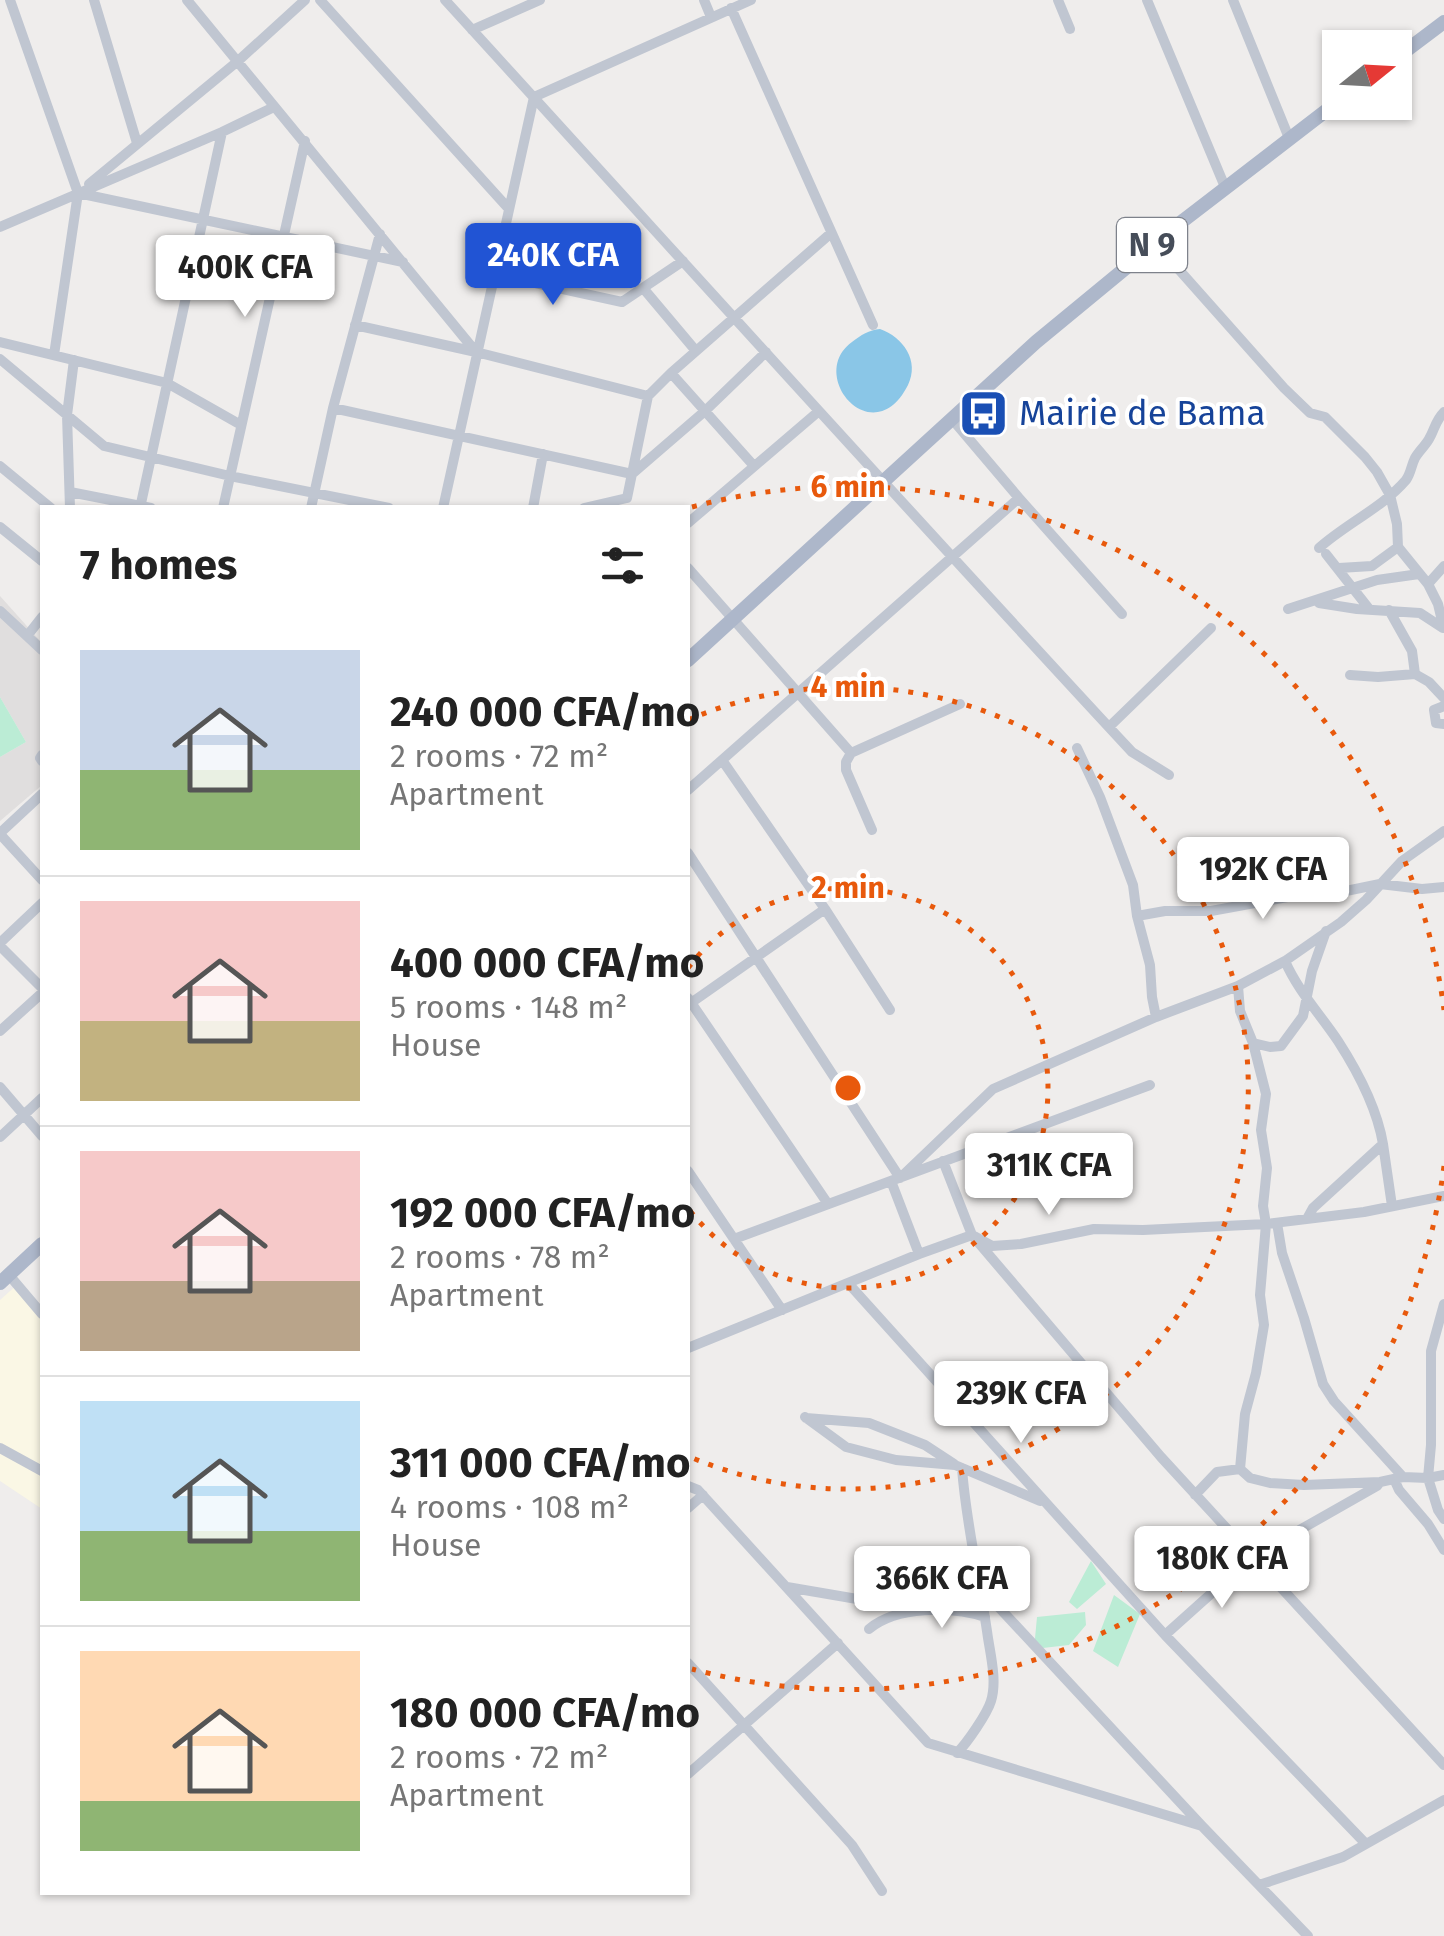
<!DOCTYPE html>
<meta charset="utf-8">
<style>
body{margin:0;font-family:"Fira Sans",sans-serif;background:#f6f6f6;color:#222;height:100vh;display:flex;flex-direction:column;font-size:38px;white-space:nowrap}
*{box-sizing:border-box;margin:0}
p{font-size:32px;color:#767676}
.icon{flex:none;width:55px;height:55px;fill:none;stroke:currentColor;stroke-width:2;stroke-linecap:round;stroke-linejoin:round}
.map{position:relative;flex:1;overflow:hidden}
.side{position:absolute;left:40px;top:505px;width:650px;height:1390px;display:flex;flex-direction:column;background:#fff;border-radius:0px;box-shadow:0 2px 8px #0004}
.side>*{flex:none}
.needle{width:65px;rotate:72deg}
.controls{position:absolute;left:1322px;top:30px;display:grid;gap:20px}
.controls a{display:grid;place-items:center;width:90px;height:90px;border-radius:0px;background:#fff;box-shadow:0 2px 8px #0004;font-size:50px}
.price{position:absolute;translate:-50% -85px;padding:0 22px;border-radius:10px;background:#fff;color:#222;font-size:32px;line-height:65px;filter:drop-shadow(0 2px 5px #0008)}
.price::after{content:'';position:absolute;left:50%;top:60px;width:30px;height:22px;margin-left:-15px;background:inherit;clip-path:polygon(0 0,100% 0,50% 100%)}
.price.current{background:#2154d4;color:#fff}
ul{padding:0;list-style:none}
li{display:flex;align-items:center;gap:30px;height:250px;padding:0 40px}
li+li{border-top:2px solid #e0e0e0}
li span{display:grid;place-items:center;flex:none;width:280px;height:200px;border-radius:0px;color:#555}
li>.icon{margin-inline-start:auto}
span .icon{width:120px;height:120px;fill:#fffc;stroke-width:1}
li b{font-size:42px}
h2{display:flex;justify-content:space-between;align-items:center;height:120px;padding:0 40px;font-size:42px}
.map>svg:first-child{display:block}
</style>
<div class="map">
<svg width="1444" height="1936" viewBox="0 0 1444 1936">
<rect width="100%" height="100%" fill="#efedec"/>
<!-- commercial -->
<path fill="#faf7e5" d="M 20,1282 L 42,1308 L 42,1509 L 0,1481 L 0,1300 Z"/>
<!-- education -->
<path fill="#e0dede" d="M 0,596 L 42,643 L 42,785 L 0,821 L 0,757 L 26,742 L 0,697 Z"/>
<!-- green -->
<path fill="#bbecd5" d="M 0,697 L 26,742 L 0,757 Z
M 1091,1561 L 1106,1584 L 1077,1609 L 1069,1602 Z
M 1114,1595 L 1140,1614 L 1118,1667 L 1093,1651 Z
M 1085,1612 L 1086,1625 L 1069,1645 L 1034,1649 L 1037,1617 Z"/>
<!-- water -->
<path fill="#8ac6e7" d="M 880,329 C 903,337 920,361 908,385 C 873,454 806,375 852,342 C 861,335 869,330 880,329 Z"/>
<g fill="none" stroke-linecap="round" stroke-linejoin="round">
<!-- minor -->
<path stroke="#c0c6d1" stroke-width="10" d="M 10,0 L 78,193 L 54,355
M 94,0 L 137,143
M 187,0 L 476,352
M 320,0 L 508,208
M 445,0 C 674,251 901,503 1132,752 L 1169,775
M 704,0 L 711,17
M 1058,0 L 1070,29
M 1147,0 L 1225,187
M 1233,0 L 1289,138
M 731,8 L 873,325
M 472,30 L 540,0
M 89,184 L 238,61 L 305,0
M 78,193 L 403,262
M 0,227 L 222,132 L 274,107
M 1174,228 L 1182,238 L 1168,255 L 1173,263 L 1284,388 L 1310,413 L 1325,417 L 1365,457 L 1377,472 L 1390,495 L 1397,524 L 1398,547
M 494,274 L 622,302 L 683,261
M 643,288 L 696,351
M 355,325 L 476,352 L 648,396
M 0,342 L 167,383 L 241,425
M 0,359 L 104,446 L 230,476 L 389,508
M 671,373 L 754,466
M 333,408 L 632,474 L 705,411 L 766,352
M 952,419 L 1019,498 L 1122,614
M 0,466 L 51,508
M 70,492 L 151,508
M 627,498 L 648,396 L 671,373 L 830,234
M 70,508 L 67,415 L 74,360
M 140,508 L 222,132
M 223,508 L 305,141
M 311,508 L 333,408 L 380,234
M 443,508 L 534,97 L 751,0
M 533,508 L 543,454
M 584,508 L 627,498
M 688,523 L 819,411
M 0,527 L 42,561
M 1319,548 C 1347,523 1382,508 1406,480 C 1411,473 1411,466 1415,458 C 1419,451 1425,446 1429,439 C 1435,429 1435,421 1444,412
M 1326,554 L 1370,610
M 688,568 L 851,753
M 1339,568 L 1372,566 L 1398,547 L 1428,584 L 1444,566
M 1428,584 L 1438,604 L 1443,625
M 1319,603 L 1357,609 L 1420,613 L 1443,628
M 1288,609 L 1377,580 L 1419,574
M 1389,610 L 1412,651 L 1415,674 L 1429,682 L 1444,698
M 0,611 L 42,650
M 27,636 L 42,617
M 1350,675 L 1378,677 L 1415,674
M 1444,706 L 1434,710 L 1436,723 L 1444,724
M 1109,727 L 1211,628
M 1077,748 L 1100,797 L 1133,885 L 1137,916 L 1150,965 L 1152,997 L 1156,1017
M 42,755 L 40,758 L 42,761
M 722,760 L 825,909 L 890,1010
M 688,790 L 1019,498
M 872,830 L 846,770 L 846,762 L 851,753 L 960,704
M 0,833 L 42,794
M 0,834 L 42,880
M 688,853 L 900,1178 L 993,1089 L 1156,1017 L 1238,986 L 1285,961 L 1341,922 L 1366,900 L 1402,861 L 1444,831
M 1137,916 L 1165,911 L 1211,911 L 1310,893 L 1341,892 L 1380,884 L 1422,889 L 1444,887
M 0,943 L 42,903
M 0,946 L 42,988
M 1285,961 C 1298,991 1320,1014 1338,1041 C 1358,1072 1377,1108 1383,1144 L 1313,1208 L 1307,1219
M 1238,986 L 1240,1011 L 1253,1043 L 1266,1094 L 1261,1130 L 1267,1168 L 1263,1206 L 1266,1224 L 1260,1295 L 1264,1325 L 1256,1373 L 1245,1414 L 1240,1469 L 1250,1478 L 1270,1483 L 1304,1485 L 1380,1482 L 1403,1477 L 1428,1478 L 1444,1475
M 688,998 L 828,1204
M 688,1005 L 825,909
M 0,1031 L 42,993
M 1253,1043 L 1270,1047 L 1281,1046 L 1303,1016 L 1312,971 L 1326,931
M 0,1087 L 42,1136
M 0,1137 L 42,1098
M 1383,1144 L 1392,1206
M 943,1161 L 972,1235 L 1161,1457 L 1444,1765
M 688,1171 L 782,1310
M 891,1181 L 919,1254
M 1277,1223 L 1282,1253 L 1304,1318 L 1323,1384 L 1334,1401 L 1403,1477
M 734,1239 L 1150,1085
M 9,1275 L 42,1314
M 848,1283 L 1165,1635 L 1366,1844
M 1444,1304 L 1431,1351 L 1431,1445 L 1428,1478 L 1438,1510 L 1444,1519
M 688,1348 L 919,1254 L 972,1235 L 992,1246 L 1021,1244 L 1094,1229 L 1143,1230 L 1266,1224 L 1364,1212 L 1444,1196
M 805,1417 L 846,1447 L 896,1460 L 955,1465 L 1040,1501
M 806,1418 L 869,1423 L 925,1445 L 954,1464
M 0,1448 L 42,1471
M 1394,1479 L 1399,1490 L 1428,1524 L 1444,1550
M 688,1486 L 698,1490 L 928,1743 L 1202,1826
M 1195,1495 L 1217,1472 L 1240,1469
M 688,1508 L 703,1495
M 787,1587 L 892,1605 L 909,1611
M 981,1588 L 1202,1826 L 1308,1936
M 869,1629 C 896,1606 952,1606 985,1617
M 1165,1635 L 1252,1557 L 1377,1486 L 1380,1482
M 688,1663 L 852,1845 L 882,1891
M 957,1753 C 967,1743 987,1714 991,1701 C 997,1682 991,1657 988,1638 C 980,1581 966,1525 962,1468
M 688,1774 L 838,1643
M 1259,1885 L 1343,1857 L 1444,1800"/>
<!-- major -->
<path stroke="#adb7ca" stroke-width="14" d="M 1395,59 L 1444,22
M 688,660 L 1036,342 L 1184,220 L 1340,100
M 0,1283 L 42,1244"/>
</g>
<!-- distance rings -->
<g fill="none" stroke="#e8590c" stroke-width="5" stroke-dasharray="5 10">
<path d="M688 968A200 200 0 1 1 688 1208"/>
<path d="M688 720A401 401 0 1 1 688 1456"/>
<path d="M1444 1166A601 601 0 0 1 692 1669M692 507A601 601 0 0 1 1444 1010"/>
</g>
<!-- icons -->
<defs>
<symbol id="bus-square" viewBox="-11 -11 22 22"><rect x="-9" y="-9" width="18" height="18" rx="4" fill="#1a4fb4" stroke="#fff"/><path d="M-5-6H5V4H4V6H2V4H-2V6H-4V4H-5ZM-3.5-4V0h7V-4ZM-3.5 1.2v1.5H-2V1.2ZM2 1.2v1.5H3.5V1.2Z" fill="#fff"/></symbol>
</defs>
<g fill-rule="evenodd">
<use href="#bus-square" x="956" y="386" width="55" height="55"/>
</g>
<g text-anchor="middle" stroke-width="8" stroke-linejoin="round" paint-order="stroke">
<!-- shield labels -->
<rect fill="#fff" stroke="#7e828b" stroke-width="2.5" x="1117" y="218" width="70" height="54" rx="8"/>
<g font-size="32" font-weight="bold" fill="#464d59">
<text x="1152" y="256">N 9</text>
</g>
<!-- transit labels -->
<g font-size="35" fill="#164399" stroke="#fff" text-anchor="start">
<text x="1019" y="425">Mairie de Bama</text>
</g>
</g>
<circle cx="848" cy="1088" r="15" fill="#e8590c" stroke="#fff" stroke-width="5"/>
<g font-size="30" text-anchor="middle" font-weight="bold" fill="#e8590c" stroke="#fff" stroke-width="8" stroke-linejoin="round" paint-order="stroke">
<text x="848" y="497">6 min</text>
<text x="848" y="697">4 min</text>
<text x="848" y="898">2 min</text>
</g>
</svg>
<div class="controls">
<a><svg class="needle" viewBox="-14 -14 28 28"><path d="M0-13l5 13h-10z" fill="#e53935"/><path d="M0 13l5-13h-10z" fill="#767676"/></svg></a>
</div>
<b class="price current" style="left:553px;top:308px">240K CFA</b>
<b class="price" style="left:245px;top:320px">400K CFA</b>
<b class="price" style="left:1263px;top:922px">192K CFA</b>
<b class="price" style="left:1049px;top:1218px">311K CFA</b>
<b class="price" style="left:1021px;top:1446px">239K CFA</b>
<b class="price" style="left:1222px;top:1611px">180K CFA</b>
<b class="price" style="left:942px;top:1631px">366K CFA</b>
<section class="side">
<h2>7 homes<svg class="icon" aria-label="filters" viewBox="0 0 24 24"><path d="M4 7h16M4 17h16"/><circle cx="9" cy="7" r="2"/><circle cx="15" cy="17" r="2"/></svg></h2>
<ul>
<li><span style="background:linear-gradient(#c9d6e8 60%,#8fb573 0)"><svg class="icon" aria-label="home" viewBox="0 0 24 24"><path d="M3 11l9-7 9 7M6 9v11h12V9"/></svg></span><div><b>240 000 CFA/mo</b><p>2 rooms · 72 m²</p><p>Apartment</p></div></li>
<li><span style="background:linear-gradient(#f6c9c9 60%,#c2b280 0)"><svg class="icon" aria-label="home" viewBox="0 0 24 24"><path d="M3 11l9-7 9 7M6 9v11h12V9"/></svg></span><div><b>400 000 CFA/mo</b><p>5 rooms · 148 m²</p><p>House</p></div></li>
<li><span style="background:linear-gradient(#f6c9c9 65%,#b9a48a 0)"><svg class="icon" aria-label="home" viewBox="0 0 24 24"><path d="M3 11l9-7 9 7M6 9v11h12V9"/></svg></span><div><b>192 000 CFA/mo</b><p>2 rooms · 78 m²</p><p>Apartment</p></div></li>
<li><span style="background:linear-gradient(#bfe0f5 65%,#8fb573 0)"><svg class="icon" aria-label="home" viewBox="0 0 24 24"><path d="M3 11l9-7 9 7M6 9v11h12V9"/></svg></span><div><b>311 000 CFA/mo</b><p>4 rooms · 108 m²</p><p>House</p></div></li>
<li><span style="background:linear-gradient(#ffd9b3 75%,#8fb573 0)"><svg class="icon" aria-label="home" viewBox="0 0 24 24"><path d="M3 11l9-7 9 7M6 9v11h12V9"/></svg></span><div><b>180 000 CFA/mo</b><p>2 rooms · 72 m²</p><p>Apartment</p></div></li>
</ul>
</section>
</div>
